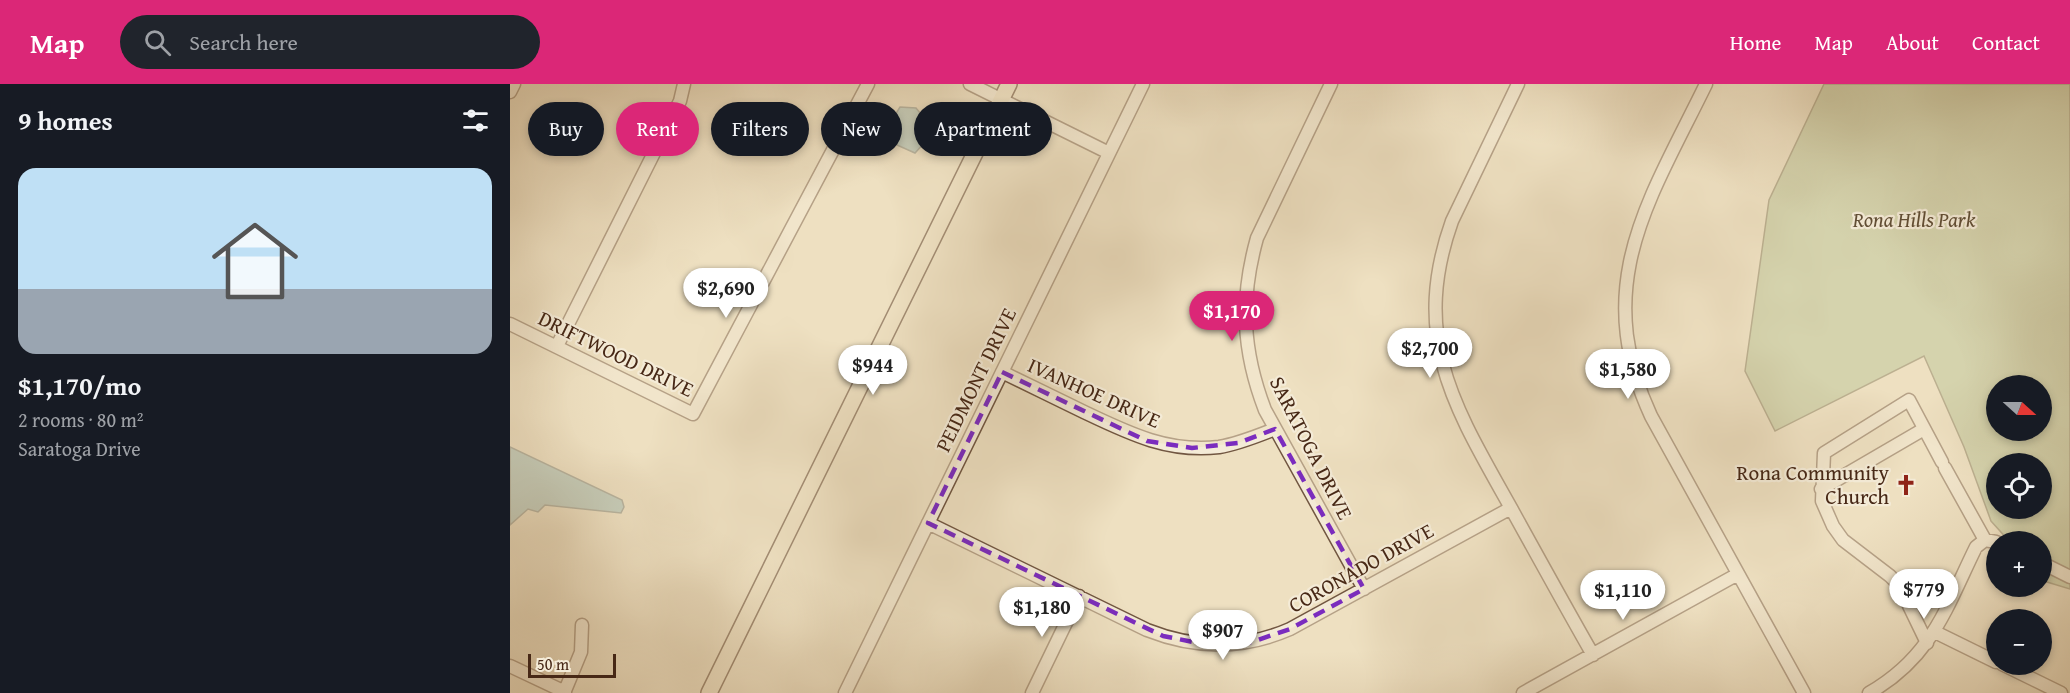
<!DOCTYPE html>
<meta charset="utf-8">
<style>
body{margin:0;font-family:"Gentium Book Plus",serif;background:#20242c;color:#f1f3f6;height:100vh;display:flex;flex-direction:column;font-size:22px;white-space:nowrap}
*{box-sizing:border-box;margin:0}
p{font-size:20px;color:#9ea1a6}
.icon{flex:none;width:33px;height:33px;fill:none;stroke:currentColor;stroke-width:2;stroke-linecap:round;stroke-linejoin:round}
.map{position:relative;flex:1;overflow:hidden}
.sheet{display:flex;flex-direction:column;background:#171b24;width:510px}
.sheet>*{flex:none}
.top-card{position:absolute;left:18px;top:18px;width:570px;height:54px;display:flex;gap:12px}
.needle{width:39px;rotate:111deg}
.buttons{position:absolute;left:1476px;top:291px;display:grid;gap:12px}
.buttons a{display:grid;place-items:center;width:66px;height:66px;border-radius:50%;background:#171b24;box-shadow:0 3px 9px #0003;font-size:30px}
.scale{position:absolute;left:18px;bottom:15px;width:88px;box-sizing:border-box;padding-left:6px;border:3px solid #472816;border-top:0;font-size:16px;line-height:21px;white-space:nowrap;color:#472816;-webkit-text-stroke:4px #f4ebd7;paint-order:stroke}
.price{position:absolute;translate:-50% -51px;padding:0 14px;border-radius:21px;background:#fff;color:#222;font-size:20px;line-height:39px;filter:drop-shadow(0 2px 3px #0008)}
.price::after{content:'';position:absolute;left:50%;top:36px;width:18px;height:14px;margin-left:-9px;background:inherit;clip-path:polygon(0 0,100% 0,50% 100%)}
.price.active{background:#db2777;color:#fff}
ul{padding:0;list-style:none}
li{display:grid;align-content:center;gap:12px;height:318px;padding:0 18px}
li+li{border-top:2px solid #363941}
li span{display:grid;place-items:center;height:186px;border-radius:18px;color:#555}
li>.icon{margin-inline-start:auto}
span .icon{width:108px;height:108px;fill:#fffc;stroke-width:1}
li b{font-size:26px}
h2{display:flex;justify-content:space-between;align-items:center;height:72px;padding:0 18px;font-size:26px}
.pill{padding:0 21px;border-radius:27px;background:#171b24;box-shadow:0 3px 9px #0003;font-size:21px;line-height:54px}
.pill.active{background:#db2777;color:#fff}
header{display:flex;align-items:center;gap:36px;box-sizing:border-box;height:84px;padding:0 30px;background:#db2777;color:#fff}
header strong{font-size:28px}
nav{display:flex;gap:33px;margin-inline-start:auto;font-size:21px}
.search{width:420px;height:54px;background:#20242c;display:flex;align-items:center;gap:15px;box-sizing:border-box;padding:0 21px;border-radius:33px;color:#9ea1a6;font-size:22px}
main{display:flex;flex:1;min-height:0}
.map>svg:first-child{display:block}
</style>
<header>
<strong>Map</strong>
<div class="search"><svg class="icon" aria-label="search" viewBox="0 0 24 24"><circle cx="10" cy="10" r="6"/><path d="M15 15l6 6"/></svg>Search here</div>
<nav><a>Home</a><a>Map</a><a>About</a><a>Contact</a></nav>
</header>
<main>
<section class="sheet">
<h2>9 homes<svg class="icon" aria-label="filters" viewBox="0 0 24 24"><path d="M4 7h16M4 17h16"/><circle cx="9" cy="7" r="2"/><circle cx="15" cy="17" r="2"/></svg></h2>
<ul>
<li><span style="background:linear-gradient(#bfe0f5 65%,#9aa5b1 0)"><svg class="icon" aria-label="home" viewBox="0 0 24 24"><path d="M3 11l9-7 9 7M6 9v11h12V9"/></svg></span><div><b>$1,170/mo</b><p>2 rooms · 80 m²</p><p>Saratoga Drive</p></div></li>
</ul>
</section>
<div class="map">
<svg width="1560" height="609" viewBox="0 0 1560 609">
<rect width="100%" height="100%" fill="#eee0c1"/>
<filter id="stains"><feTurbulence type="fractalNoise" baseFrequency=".00333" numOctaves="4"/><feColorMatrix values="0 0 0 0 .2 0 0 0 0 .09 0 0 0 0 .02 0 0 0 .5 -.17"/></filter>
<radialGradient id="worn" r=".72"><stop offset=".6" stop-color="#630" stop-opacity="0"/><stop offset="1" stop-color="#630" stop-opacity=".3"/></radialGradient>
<!-- green -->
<path fill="#b5c396" stroke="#7e7656" stroke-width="1.5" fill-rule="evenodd" d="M 1314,0 L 1560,0 L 1560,505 L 1537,498 L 1532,493 L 1532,458 L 1499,457 L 1481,437 L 1454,363 L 1414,272 L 1265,347 L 1235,287 L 1259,116 ZM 1486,302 L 1532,302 L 1532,346 L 1486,346 ZM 1486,380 L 1532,380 L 1532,424 L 1486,424 Z"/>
<!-- water -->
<path fill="#9bbcb9" stroke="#798178" stroke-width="1.5" d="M 390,23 L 406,24 L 420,41 L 416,57 L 405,69 L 378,57 L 377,44 Z
M 0,363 L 112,416 L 114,423 L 111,429 L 35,421 L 28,428 L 18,425 L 0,441 Z"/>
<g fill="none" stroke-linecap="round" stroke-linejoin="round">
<defs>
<path id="minor" d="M 460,0 L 599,69
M 821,0 L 747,154 C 730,215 732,266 755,326 L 854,505
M 1008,0 L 942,137 C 900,255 945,324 1001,424 C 1028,473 1055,522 1083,571
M 1196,0 C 1139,117 1080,200 1141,332 L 1294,609
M 0,8 L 4,0
M 0,240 L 183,330 L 358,0
M 47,262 L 170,17 L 174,0
M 492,288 C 519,301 547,315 574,328 C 618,349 658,369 709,363 C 728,360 747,352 765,345
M 1435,384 L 1475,456
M 1311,405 L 1414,345
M 418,439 L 637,546 C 685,565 732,566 780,545 L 1001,424
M 1532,479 L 1560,493
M 1425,548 L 1486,578
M 1417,559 L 1389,501 L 1380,492 L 1333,456 L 1323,442 L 1312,417 L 1314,369 L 1399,316 L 1432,378
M 1492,580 L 1551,609
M 0,582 L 55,608
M 54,609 L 71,568 L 72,541
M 335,609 L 633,0
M 522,609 L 569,512
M 1013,609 L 1228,490
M 1359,609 C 1422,573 1436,524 1466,463 L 1475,456 L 1486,458"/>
<path id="major" d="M 199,609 L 499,0"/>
</defs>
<!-- minor casing -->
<use href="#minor" stroke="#715641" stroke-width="15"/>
<!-- major casing -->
<use href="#major" stroke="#472816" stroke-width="18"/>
<!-- minor -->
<use href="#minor" stroke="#f4ebd7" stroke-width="12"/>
<!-- major -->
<use href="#major" stroke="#eee0c1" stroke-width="15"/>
</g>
<!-- marked area -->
<path d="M0 0H1560V609H0ZM 492,288 L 637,357 L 682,364 L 728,359 L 765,345 L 854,505 L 780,545 L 742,558 L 698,561 L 653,552 L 418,439 Z" fill="#eee0c1" fill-opacity=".55" fill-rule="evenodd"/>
<path fill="none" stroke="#7b2cbf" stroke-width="4.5" stroke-dasharray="12 8" stroke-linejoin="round" d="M 492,288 L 637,357 L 682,364 L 728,359 L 765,345 L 854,505 L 780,545 L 742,558 L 698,561 L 653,552 L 418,439 Z"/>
<!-- icons -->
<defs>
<symbol id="church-bare" viewBox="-9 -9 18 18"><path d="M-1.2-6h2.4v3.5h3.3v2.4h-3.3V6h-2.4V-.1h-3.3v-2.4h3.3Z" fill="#8f2418" stroke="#f4ebd7" stroke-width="2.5" paint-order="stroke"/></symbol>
</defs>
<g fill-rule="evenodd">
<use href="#church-bare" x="1381" y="386" width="30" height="30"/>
</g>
<g text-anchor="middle" stroke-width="4.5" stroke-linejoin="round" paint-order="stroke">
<!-- park labels -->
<g font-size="21" font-style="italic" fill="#624f36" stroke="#f4ebd7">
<text x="1404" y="143">Rona Hills Park</text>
</g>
<!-- street labels -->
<g font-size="21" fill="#472816" stroke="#f4ebd7">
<text transform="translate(106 270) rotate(26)" y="7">DRIFTWOOD DRIVE</text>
<text transform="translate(466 296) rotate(-64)" y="7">PEIDMONT DRIVE</text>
<text transform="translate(584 309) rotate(24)" y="7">IVANHOE DRIVE</text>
<text transform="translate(801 364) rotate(63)" y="7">SARATOGA DRIVE</text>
<text transform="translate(851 484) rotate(-29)" y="7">CORONADO DRIVE</text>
</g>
<!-- poi labels -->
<g font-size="21" fill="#472816" stroke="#f4ebd7" text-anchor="end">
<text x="1379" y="396">Rona Community<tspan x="1379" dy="24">Church</tspan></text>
</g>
</g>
<rect width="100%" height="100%" filter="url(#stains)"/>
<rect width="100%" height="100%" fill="url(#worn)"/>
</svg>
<div class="buttons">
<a><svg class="needle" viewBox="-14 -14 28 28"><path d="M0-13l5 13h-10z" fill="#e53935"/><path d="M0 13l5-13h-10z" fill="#9ea1a6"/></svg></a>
<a><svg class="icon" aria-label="locate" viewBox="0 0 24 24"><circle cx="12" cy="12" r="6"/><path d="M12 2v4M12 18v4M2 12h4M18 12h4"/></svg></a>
<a>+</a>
<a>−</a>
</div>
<div class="scale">50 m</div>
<b class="price" style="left:216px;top:235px">$2,690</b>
<b class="price active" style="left:722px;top:258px">$1,170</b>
<b class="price" style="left:920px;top:295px">$2,700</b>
<b class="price" style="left:363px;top:312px">$944</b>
<b class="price" style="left:1118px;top:316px">$1,580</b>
<b class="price" style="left:1414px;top:536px">$779</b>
<b class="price" style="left:1113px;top:537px">$1,110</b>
<b class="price" style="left:532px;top:554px">$1,180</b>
<b class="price" style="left:713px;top:577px">$907</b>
<div class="top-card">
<a class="pill">Buy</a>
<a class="pill active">Rent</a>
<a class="pill">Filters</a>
<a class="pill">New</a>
<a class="pill">Apartment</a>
</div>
</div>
</main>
